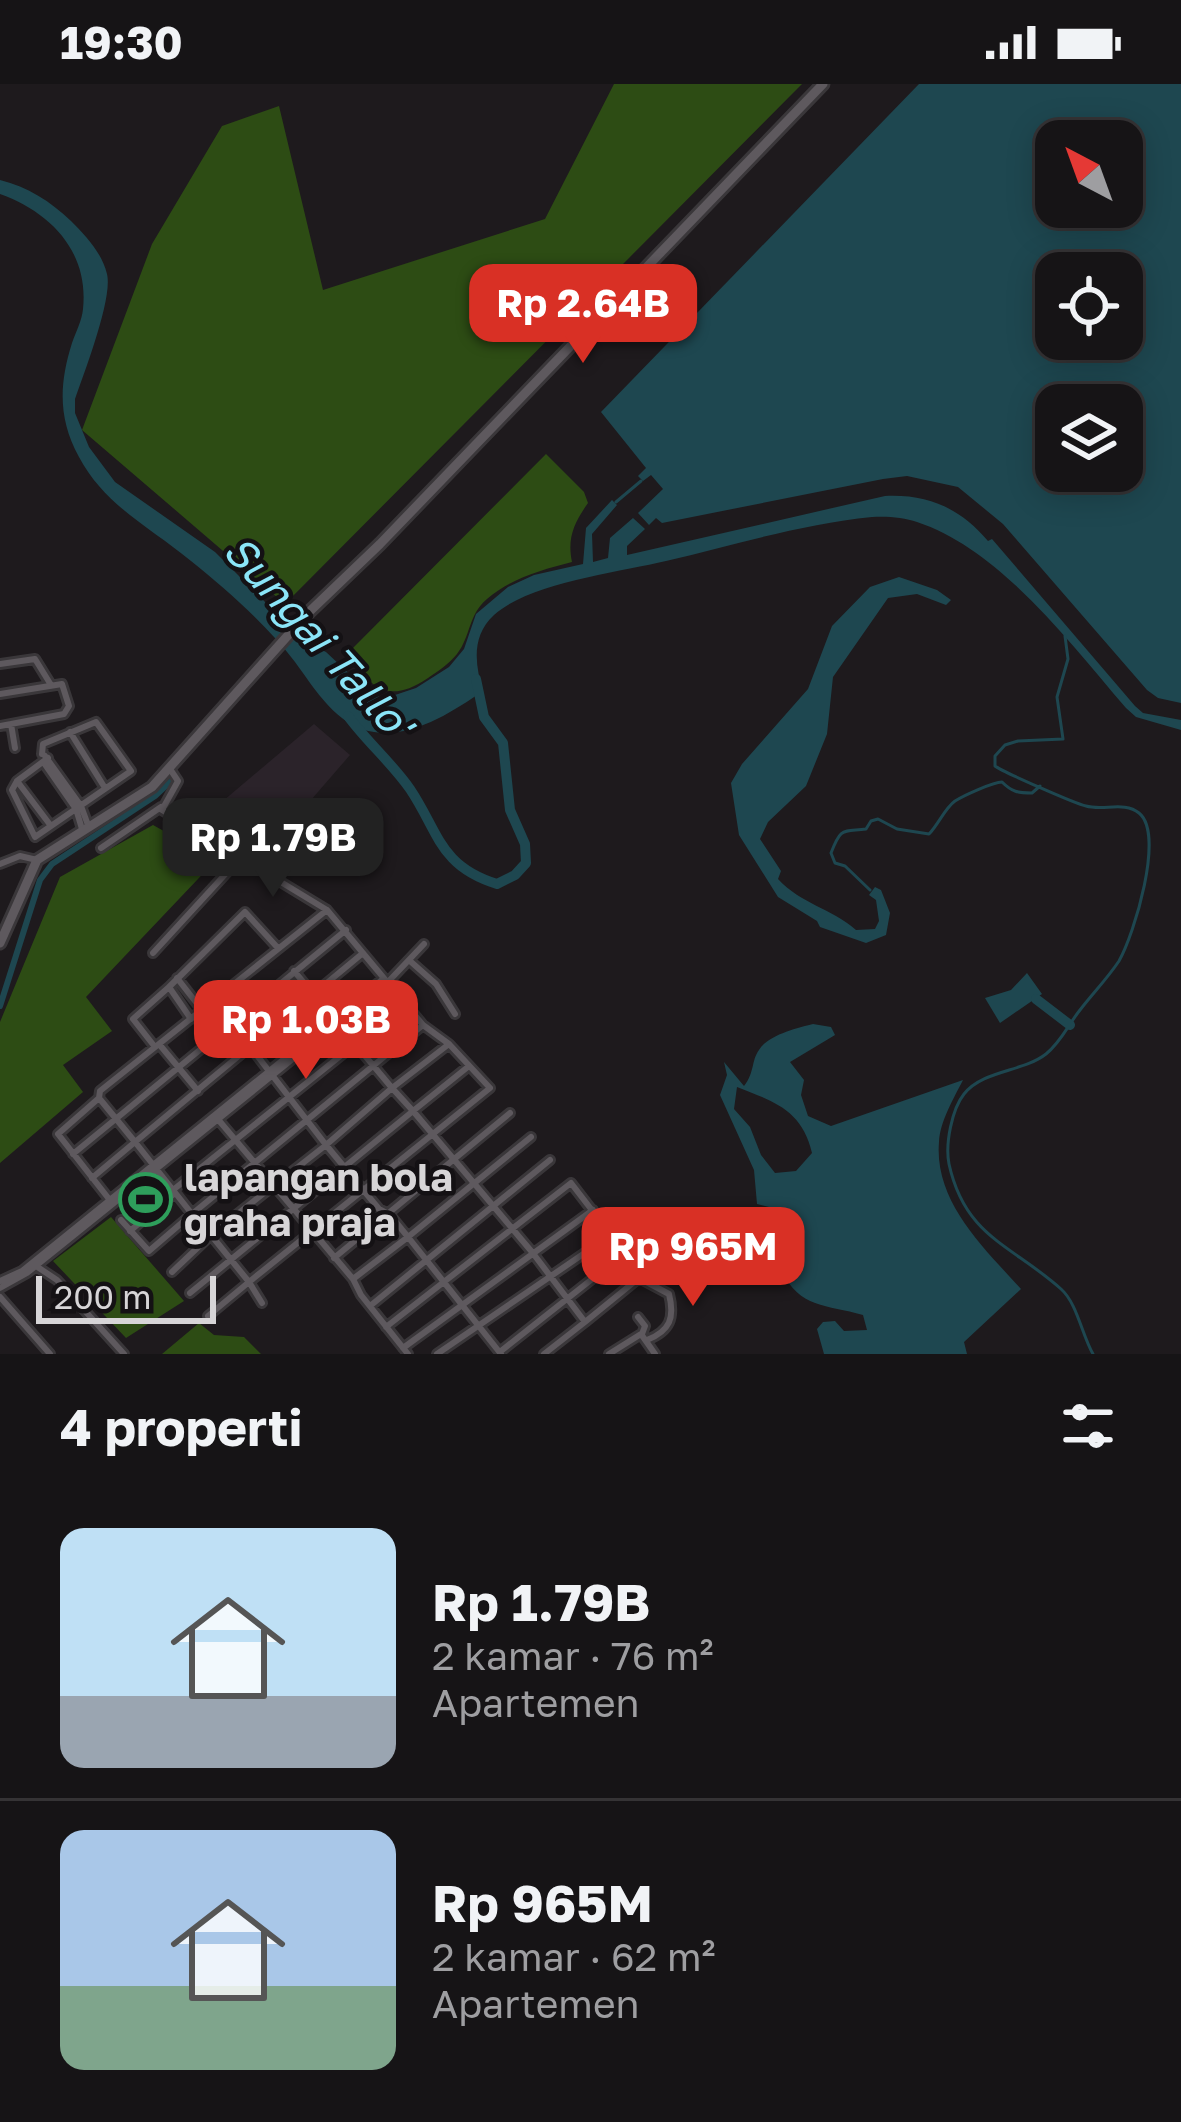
<!DOCTYPE html>
<html lang="id">
<meta charset="utf-8">
<style>
body{margin:0;font-family:"Golos Text",sans-serif;background:#232123;color:#f1f3f6;height:100vh;display:flex;flex-direction:column;font-size:45px;white-space:nowrap}
*{box-sizing:border-box;margin:0}
p{font-size:39px;color:#9e9ea1}
.icon{flex:none;width:66px;height:66px;fill:none;stroke:currentColor;stroke-width:2;stroke-linecap:round;stroke-linejoin:round}
.map{position:relative;height:1270px;overflow:hidden}
.details{display:flex;flex-direction:column;background:#161416;flex:1}
.details>*{flex:none}
.needle{width:78px;rotate:319deg}
.buttons{position:absolute;left:1035px;top:36px;display:grid;gap:24px}
.buttons a{display:grid;place-items:center;width:108px;height:108px;border-radius:24px;background:#161416;box-shadow:0 6px 30px #0003,0 0 0 3px #353335;font-size:60px}
.scale{position:absolute;left:36px;bottom:30px;width:180px;box-sizing:border-box;padding-left:12px;border:6px solid #d7d5d7;border-top:0;font-size:33px;line-height:42px;white-space:nowrap;color:#d7d5d7;-webkit-text-stroke:9px #141114;paint-order:stroke}
.price{position:absolute;translate:-50% -102px;padding:0 27px;border-radius:24px;background:#d93025;color:#fff;font-size:39px;line-height:78px;filter:drop-shadow(0 3px 6px #0008)}
.price::after{content:'';position:absolute;left:50%;top:72px;width:36px;height:27px;margin-left:-18px;background:inherit;clip-path:polygon(0 0,100% 0,50% 100%)}
.price.current{background:#222;color:#fff}
ul{padding:0;list-style:none}
li{display:flex;align-items:center;gap:36px;height:300px;padding:0 60px}
li+li{border-top:3px solid #353335}
li span{display:grid;place-items:center;flex:none;width:336px;height:240px;border-radius:24px;color:#555}
li>.icon{margin-inline-start:auto}
span .icon{width:144px;height:144px;fill:#fffc;stroke-width:1}
li b{font-size:51px}
h2{display:flex;justify-content:space-between;align-items:center;height:144px;padding:0 60px;font-size:51px}
.status{display:flex;justify-content:space-between;align-items:center;height:84px;padding:0 60px;background:#161416;direction:ltr}
.status svg{height:33px;fill:currentColor}
.map>svg:first-child{display:block}
</style>
<div class="status"><b>19:30</b><svg viewBox="0 0 49 12"><path d="M0 12V9h3v3zM5 12V6h3v6zM10 12V3h3v9zM15 12V0h3v12zM26 1h20v11H26zM47 4h2v5h-2z"/></svg></div>
<div class="map">
<svg width="1181" height="1270" viewBox="0 0 1181 1270">
<rect width="100%" height="100%" fill="#1e1a1d"/>
<!-- built -->
<path fill="#2b232a" d="M 314,640 L 350,671 L 259,776 L 197,739 Z"/>
<!-- green -->
<path fill="#2d4c14" d="M 614,0 L 802,0 L 285,520 L 82,346 L 152,160 L 222,42 L 279,22 L 323,206 L 545,135 Z
M 546,370 L 584,408 L 588,419 C 574,439 567,454 572,478 C 541,486 512,494 487,515 C 468,531 471,552 457,570 C 450,579 437,588 428,594 C 388,621 371,604 347,570 Z
M 153,741 L 216,776 L 86,913 L 112,947 L 63,981 L 83,1008 L 0,1079 L 0,938 L 60,793 Z
M 154,1089 L 172,1110 L 135,1141 L 118,1120 Z
M 111,1133 L 184,1217 L 126,1254 L 53,1177 Z
M 199,1239 L 214,1251 L 244,1253 L 261,1270 L 162,1270 Z"/>
<!-- water -->
<path fill="#1e4750" fill-rule="evenodd" d="M 919,0 L 1181,0 L 1181,619 L 1158,614 L 1147,606 L 1003,440 L 958,403 L 907,392 L 883,395 L 662,439 L 656,434 L 649,441 L 638,429 L 663,405 L 651,391 L 643,397 L 638,392 L 646,384 L 601,328 ZM 1122,57 L 1122,123 L 1056,123 L 1056,57 ZM 1122,189 L 1122,255 L 1056,255 L 1056,189 ZM 1122,321 L 1122,387 L 1056,387 L 1056,321 Z
M 0,96 C 28,103 50,117 71,137 C 86,152 102,169 107,190 C 113,214 84,289 75,315 L 75,329 L 89,363 L 115,398 L 215,468 L 304,557 L 326,568 L 372,611 L 386,614 L 416,604 L 449,583 L 464,565 L 476,530 L 508,503 L 534,491 L 583,480 L 586,444 L 612,416 L 617,421 L 592,450 L 593,478 L 608,474 L 610,454 L 633,434 L 645,445 L 627,462 L 627,471 L 885,412 C 928,410 960,424 988,457 L 992,455 L 1135,622 L 1143,629 L 1181,636 L 1181,646 L 1136,633 L 1126,624 C 1070,559 1001,466 917,438 C 904,433 885,432 872,433 C 802,440 734,461 666,477 C 620,488 529,499 494,531 C 471,552 475,581 483,607 C 452,628 413,654 374,648 C 337,643 315,605 295,578 C 267,541 227,506 191,477 C 150,443 105,422 79,373 C 58,335 59,300 72,259 C 76,248 82,236 83,225 C 89,167 50,128 0,110 Z
M 899,493 L 937,506 L 951,516 L 946,521 L 917,510 L 888,514 L 833,593 L 827,650 L 806,702 L 768,738 L 760,755 L 781,787 L 778,795 C 801,820 831,824 856,846 L 875,845 L 879,837 L 876,816 L 869,811 L 875,803 L 881,806 L 890,829 L 886,851 L 866,859 L 820,843 L 817,837 L 778,813 L 739,751 L 731,699 L 742,680 L 808,605 L 832,542 L 870,503 Z
M 1027,889 L 1042,910 L 1000,939 L 985,914 L 1011,906 Z
M 813,940 L 831,943 L 835,951 L 790,978 L 804,996 L 801,1011 L 808,1032 L 831,1042 L 963,996 C 954,1014 940,1037 939,1058 C 934,1118 984,1164 1021,1205 L 964,1258 L 967,1270 L 824,1270 L 817,1245 L 823,1238 L 835,1237 L 844,1247 L 867,1246 L 863,1231 C 825,1220 797,1225 779,1181 L 792,1164 L 793,1140 L 773,1124 L 757,1120 L 754,1086 L 720,1011 L 727,991 L 724,978 L 744,1002 C 755,988 751,977 759,966 C 768,951 797,944 813,940 ZM 737,1003 C 772,1017 802,1025 812,1069 L 796,1087 L 775,1089 L 761,1071 L 750,1043 L 734,1025 Z"/>
<g fill="none" stroke-linecap="round" stroke-linejoin="round">
<!-- stream -->
<path stroke="#1e4750" stroke-width="3" d="M 616,418 L 641,397
M 1065,552 L 1068,575 L 1057,613 L 1063,655 L 1018,657 L 1005,661 L 995,672 L 995,682 C 1001,687 1076,720 1086,722 C 1103,727 1125,717 1139,729 C 1165,750 1134,851 1119,877 C 1107,895 1093,909 1080,926 C 1068,941 1061,958 1046,970 C 1023,988 983,986 964,1010 C 952,1025 945,1060 949,1080 C 965,1153 1012,1161 1061,1205 C 1077,1219 1082,1251 1093,1270
M 870,806 L 845,782 L 835,779 L 831,769 C 841,743 842,748 866,745 L 871,737 L 878,735 L 897,745 L 929,750 C 938,741 945,724 955,717 C 963,712 993,698 1002,698 C 1012,708 1018,709 1032,709 L 1040,702"/>
<!-- canal -->
<path stroke="#1e4750" stroke-width="6" d="M 0,922 L 40,796 L 52,780 L 155,712 L 171,697"/>
<!-- river -->
<path stroke="#1e4750" stroke-width="10" d="M 348,632 C 367,658 392,679 410,705 C 439,748 439,782 497,800 L 515,791 L 526,779 L 525,760 L 510,726 L 503,659 L 484,633 L 476,595
M 1036,915 L 1070,941"/>
<defs>
<path id="street" d="M 0,580 L 35,575 L 51,601
M 0,610 L 62,600 L 69,622 L 64,630 L 0,642
M 11,640 L 15,664
M 70,648 L 105,704
M 45,672 L 81,722 L 88,741
M 48,674 L 17,697 L 51,742
M 44,679 L 76,725 L 82,745
M 170,685 L 178,697 L 162,726 L 327,826 L 423,941 L 449,960 L 392,1004 L 294,887
M 17,697 L 12,706 L 35,753 L 131,687 L 96,638 L 43,660 L 42,670
M 101,764 L 161,723
M 0,780 L 20,772 L 37,776
M 327,826 L 100,1007 L 99,1014 L 135,1058 L 363,869
M 153,869 L 242,772
M 410,877 L 436,900 L 455,930
M 177,894 L 202,926
M 191,935 L 169,903 L 245,828 L 277,863
M 159,960 L 198,1007
M 155,963 L 133,935 L 169,903
M 469,982 L 413,1027 L 532,1168 L 585,1238 L 544,1270
M 99,1014 L 58,1050 L 109,1115
M 216,1033 L 353,1195
M 73,1070 L 346,846
M 92,1094 L 135,1058 L 192,1130 L 423,941
M 275,1101 L 326,1061 L 379,1125 L 390,1131 L 408,1153 L 353,1195 L 361,1211 L 408,1270
M 173,1106 L 404,921
M 121,1136 L 149,1167 L 192,1130 L 211,1151 L 273,1102
M 130,1147 L 175,1109
M 605,1156 L 639,1194 L 669,1210 C 675,1234 670,1247 647,1256
M 334,1174 L 510,1029
M 36,1182 L 57,1196 L 124,1270
M 172,1188 L 211,1151 L 249,1198 L 490,1004 L 449,960
M 0,1197 L 22,1187 L 383,895
M 0,1204 L 27,1189 L 387,899 L 424,860
M 190,1209 L 413,1027 L 392,1004 L 326,1061 L 215,917
M 0,1213 L 50,1270
M 370,1222 L 550,1076
M 208,1232 L 249,1198 L 262,1219
M 638,1233 L 645,1242 L 642,1250
M 585,1238 L 639,1194
M 386,1243 L 571,1099 L 611,1151 L 437,1270
M 403,1264 L 593,1126
M 501,1267 L 620,1173
M 501,1270 L 408,1153 L 531,1053
M 609,1270 L 641,1250 L 655,1270"/>
<path id="secondary" d="M 0,859 L 37,776 L 152,703 L 308,529 L 380,460 L 823,0"/>
</defs>
<!-- street casing -->
<use href="#street" stroke="#3a373a" stroke-width="12"/>
<!-- secondary casing -->
<use href="#secondary" stroke="#3a373a" stroke-width="15"/>
<!-- street -->
<use href="#street" stroke="#5e595e" stroke-width="6"/>
<!-- secondary -->
<use href="#secondary" stroke="#5e595e" stroke-width="9"/>
</g>
<!-- icons -->
<defs>
<symbol id="stadium-ring" viewBox="-11 -11 22 22"><circle r="9.5" fill="#141114" stroke="#2e9e5b" stroke-width="1.5"/><path d="M0-5a6.5 5 0 1 0 0 10a6.5 5 0 1 0 0-10ZM-3.5-1.8h7v3.6h-7Z" fill="#2e9e5b"/></symbol>
</defs>
<g fill-rule="evenodd">
<use href="#stadium-ring" x="116" y="1086" width="59" height="59"/>
</g>
<g text-anchor="middle" stroke-width="9" stroke-linejoin="round" paint-order="stroke">
<!-- poi labels -->
<g font-size="39" font-weight="bold" fill="#d7d5d7" stroke="#141114" text-anchor="start">
<text x="184" y="1107">lapangan bola<tspan x="184" dy="45">graha praja</tspan></text>
</g>
<!-- water labels -->
<g font-size="42" font-style="italic" fill="#8be5f8" stroke="#141114">
<text transform="translate(318 553) rotate(48)" y="15">Sungai Tallo'</text>
</g>
</g>
</svg>
<div class="buttons">
<a><svg class="needle" viewBox="-14 -14 28 28"><path d="M0-13l5 13h-10z" fill="#e53935"/><path d="M0 13l5-13h-10z" fill="#9e9ea1"/></svg></a>
<a><svg class="icon" aria-label="locate" viewBox="0 0 24 24"><circle cx="12" cy="12" r="6"/><path d="M12 2v4M12 18v4M2 12h4M18 12h4"/></svg></a>
<a><svg class="icon" aria-label="layers" viewBox="0 0 24 24"><path d="M12 4l9 5-9 5-9-5zM3 14l9 5 9-5"/></svg></a>
</div>
<div class="scale">200 m</div>
<b class="price" style="left:583px;top:282px">Rp 2.64B</b>
<b class="price current" style="left:273px;top:816px">Rp 1.79B</b>
<b class="price" style="left:306px;top:998px">Rp 1.03B</b>
<b class="price" style="left:693px;top:1225px">Rp 965M</b>
</div>
<section class="details">
<h2>4 properti<svg class="icon" aria-label="filters" viewBox="0 0 24 24"><path d="M4 7h16M4 17h16"/><circle cx="9" cy="7" r="2"/><circle cx="15" cy="17" r="2"/></svg></h2>
<ul>
<li><span style="background:linear-gradient(#bfe0f5 70%,#9aa5b1 0)"><svg class="icon" aria-label="home" viewBox="0 0 24 24"><path d="M3 11l9-7 9 7M6 9v11h12V9"/></svg></span><div><b>Rp 1.79B</b><p>2 kamar · 76 m²</p><p>Apartemen</p></div></li>
<li><span style="background:linear-gradient(#a9c7e8 65%,#7fa58c 0)"><svg class="icon" aria-label="home" viewBox="0 0 24 24"><path d="M3 11l9-7 9 7M6 9v11h12V9"/></svg></span><div><b>Rp 965M</b><p>2 kamar · 62 m²</p><p>Apartemen</p></div></li>
</ul>
</section>
